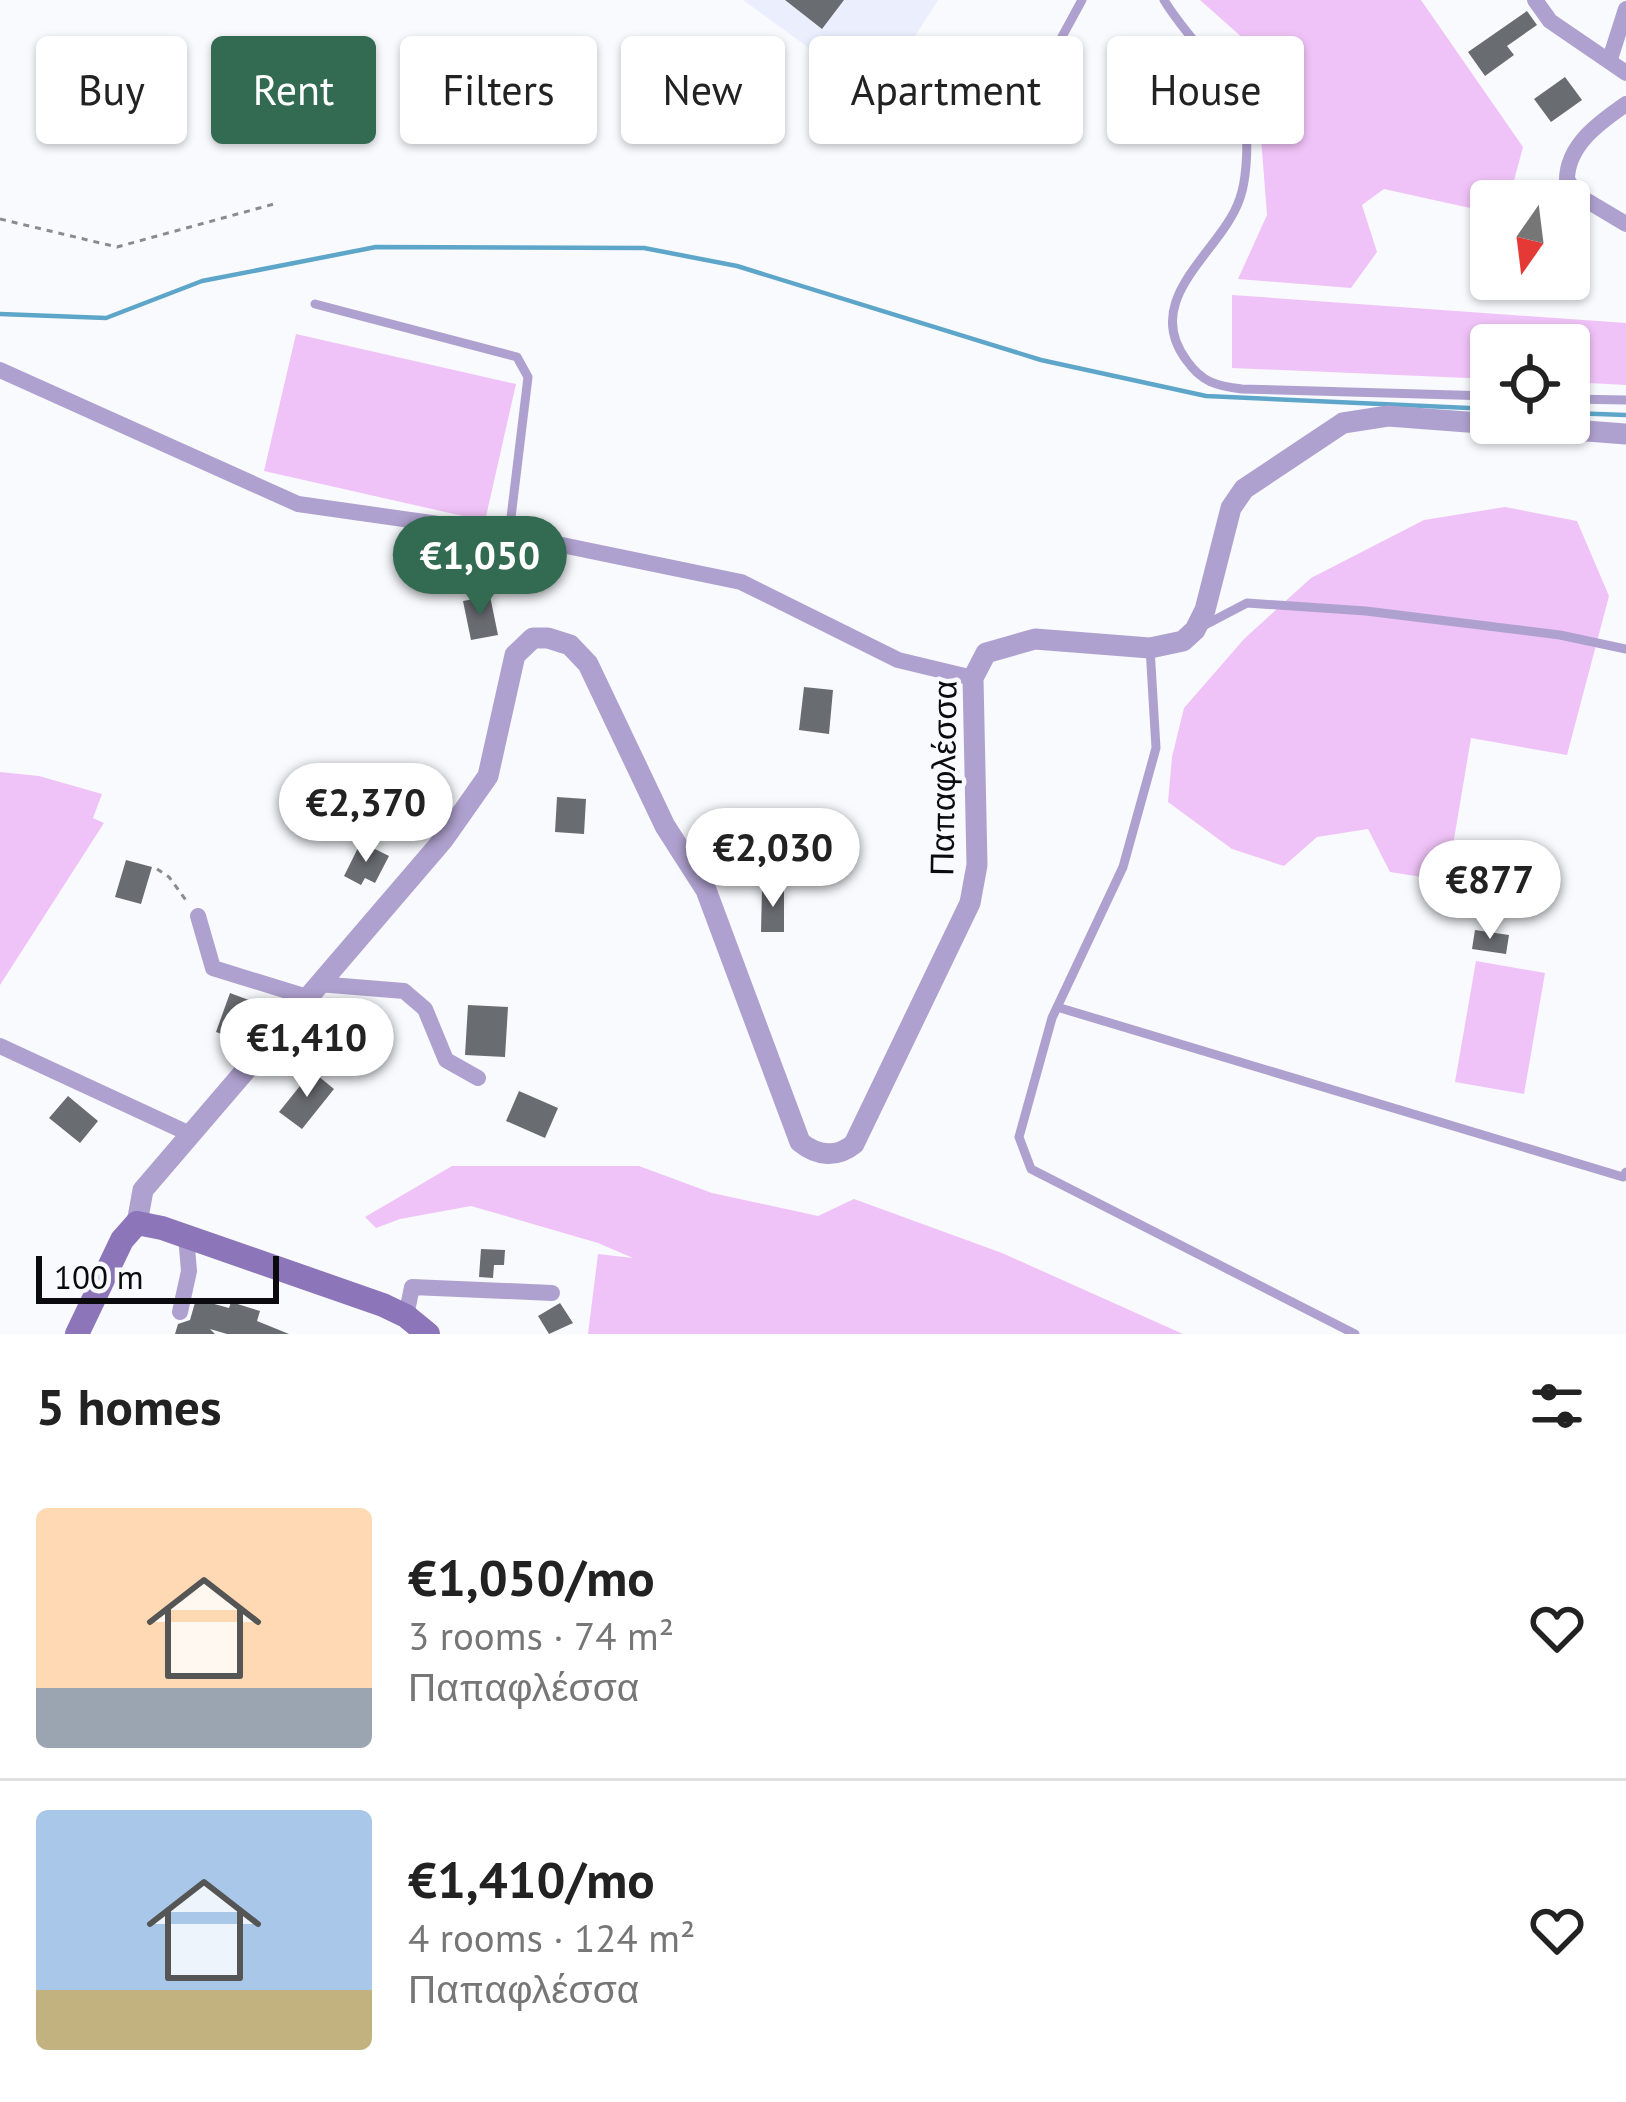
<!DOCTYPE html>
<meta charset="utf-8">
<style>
body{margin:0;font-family:"PT Sans",sans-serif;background:#f2f2f2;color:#222;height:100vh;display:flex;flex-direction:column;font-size:45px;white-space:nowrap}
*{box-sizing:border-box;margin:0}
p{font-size:39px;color:#767676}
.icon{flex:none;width:66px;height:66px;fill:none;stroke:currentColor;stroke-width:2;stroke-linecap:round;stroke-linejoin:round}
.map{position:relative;height:1334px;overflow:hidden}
.panel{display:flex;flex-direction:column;background:#fff;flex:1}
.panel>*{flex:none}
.banner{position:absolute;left:36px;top:36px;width:1554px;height:108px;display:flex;gap:24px}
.needle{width:78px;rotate:194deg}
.controls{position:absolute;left:1470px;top:180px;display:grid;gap:24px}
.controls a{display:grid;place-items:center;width:120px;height:120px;border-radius:12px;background:#fff;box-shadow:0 3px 9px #0004;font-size:60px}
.scale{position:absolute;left:36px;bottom:30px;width:243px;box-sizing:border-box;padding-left:12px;border:6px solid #0b0b0d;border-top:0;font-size:33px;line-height:42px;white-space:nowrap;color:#0b0b0d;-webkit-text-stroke:9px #f9fafe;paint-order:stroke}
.price{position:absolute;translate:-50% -102px;padding:0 27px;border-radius:42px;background:#fff;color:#222;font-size:39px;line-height:78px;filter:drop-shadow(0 3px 6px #0008)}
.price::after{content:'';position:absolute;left:50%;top:72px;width:36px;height:27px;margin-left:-18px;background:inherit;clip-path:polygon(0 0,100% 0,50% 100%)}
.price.selected{background:#326a52;color:#fff}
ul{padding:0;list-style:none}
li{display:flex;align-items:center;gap:36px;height:300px;padding:0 36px}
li+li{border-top:3px solid #e0e0e0}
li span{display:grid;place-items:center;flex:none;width:336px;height:240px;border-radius:12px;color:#555}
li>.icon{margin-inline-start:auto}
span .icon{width:144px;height:144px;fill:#fffc;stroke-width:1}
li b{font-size:51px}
h2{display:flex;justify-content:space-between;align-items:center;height:144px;padding:0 36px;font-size:51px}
.chip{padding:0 42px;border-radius:12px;background:#fff;box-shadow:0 3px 9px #0004;font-size:42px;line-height:108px}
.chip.selected{background:#326a52;color:#fff}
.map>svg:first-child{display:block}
</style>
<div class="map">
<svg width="1626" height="1334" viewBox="0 0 1626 1334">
<rect width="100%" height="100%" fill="#f9fafe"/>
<!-- built -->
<path fill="#ebeefc" d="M 743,0 L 938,0 L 876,97 Z"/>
<!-- green -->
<path fill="#f0c3f8" d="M 1200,0 L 1421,0 L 1523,147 L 1512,188 L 1470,208 L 1384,189 L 1362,205 L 1377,252 L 1351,288 L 1238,279 L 1267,215 L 1254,48 Z
M 1232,295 L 1626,323 L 1626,385 L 1569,382 L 1569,345 L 1491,345 L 1491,379 L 1232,368 Z
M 296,334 L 516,384 L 485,521 L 264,471 Z
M 1505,507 L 1577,521 L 1609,596 L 1567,755 L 1471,738 L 1447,881 L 1390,872 L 1368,829 L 1317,837 L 1284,866 L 1232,849 L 1168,802 L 1172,757 L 1184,708 L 1244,639 L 1311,578 L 1424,520 Z
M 0,772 L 39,776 L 102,794 L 93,818 L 104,823 L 0,985 Z
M 1476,961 L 1545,973 L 1524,1094 L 1455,1082 Z
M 452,1166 L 639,1166 L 712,1193 L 818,1216 L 854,1199 L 1002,1253 L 1183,1334 L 588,1334 L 598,1254 L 633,1258 L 598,1243 L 471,1206 L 400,1219 L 376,1228 L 365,1217 Z"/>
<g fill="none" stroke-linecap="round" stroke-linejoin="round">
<!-- stream -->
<path stroke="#5ea6c9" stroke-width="4.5" d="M 0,314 L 106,318 L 202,281 L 376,247 L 644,248 L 737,266 L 1041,360 L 1206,396 L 1491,409
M 1569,413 L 1626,415"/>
</g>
<!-- building -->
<path fill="#696c71" d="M 785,0 L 844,0 L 822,29 Z
M 1527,11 L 1537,25 L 1507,46 L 1514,55 L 1485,76 L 1468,52 Z
M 1565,77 L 1582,100 L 1551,122 L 1534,99 Z
M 490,596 L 498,635 L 471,640 L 463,601 Z
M 804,687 L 833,690 L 829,734 L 799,730 Z
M 393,764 L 419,781 L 401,807 L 376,790 Z
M 557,797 L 586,799 L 584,834 L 555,832 Z
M 361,842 L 389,856 L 375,883 L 365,878 L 361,885 L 344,876 Z
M 126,860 L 152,867 L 141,904 L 115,897 Z
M 762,888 L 784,888 L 784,932 L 761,932 Z
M 1475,930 L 1509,935 L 1506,954 L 1472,949 Z
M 230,993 L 254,1002 L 239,1040 L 216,1032 Z
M 468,1005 L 508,1007 L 505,1057 L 465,1055 Z
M 312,1071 L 334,1089 L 302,1129 L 279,1112 Z
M 519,1091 L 558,1108 L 545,1138 L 506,1121 Z
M 68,1096 L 98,1121 L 80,1143 L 49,1118 Z
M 481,1249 L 505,1250 L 504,1265 L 494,1265 L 493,1278 L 479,1277 Z
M 196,1299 L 229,1308 L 231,1302 L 260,1311 L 257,1321 L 289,1334 L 227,1334 L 210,1329 L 215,1334 L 175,1334 L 178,1324 L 190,1320 Z
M 560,1303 L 573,1323 L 549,1334 L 538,1316 Z"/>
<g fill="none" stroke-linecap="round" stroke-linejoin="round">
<!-- path -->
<path stroke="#8a8b8e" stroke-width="3" stroke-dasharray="6 6" stroke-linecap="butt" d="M 0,219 L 117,247 L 274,204
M 417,794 L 433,822
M 157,869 L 169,877 L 188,903"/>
<!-- service -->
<path stroke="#afa1cf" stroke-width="9" d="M 1164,0 C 1190,44 1238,79 1246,133 C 1248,150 1246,181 1240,198 C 1223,251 1139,298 1187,361 C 1202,382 1216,386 1242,389 L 1491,396
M 890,84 C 904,95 920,110 936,118 C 1010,152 1054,50 1082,0
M 315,304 L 517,357 L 528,377 L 509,534
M 1569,399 L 1626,400
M 1203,626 L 1247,603 L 1366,611 L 1560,635 L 1626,649
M 1150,648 L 1156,748 L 1123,867 L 1052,1018 L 1019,1137 L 1031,1169 L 1355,1334
M 1057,1007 L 1623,1177 L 1626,1172"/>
<!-- minor -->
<path stroke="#afa1cf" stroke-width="16" d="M 1535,0 L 1550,21 L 1626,73
M 1610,59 L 1626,9
M 1626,104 C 1600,122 1567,145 1567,180 L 1579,196 L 1626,224
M 0,370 L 298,504 L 509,534 L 741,582 L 898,660 L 973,678
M 198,916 L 213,968 L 307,997
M 318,984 L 404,991 L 425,1009 L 446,1060 L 478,1078
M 0,1046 L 190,1134
M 180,1312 L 189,1271 L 186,1236
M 406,1316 L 412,1287 L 552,1293"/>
<!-- tertiary -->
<path stroke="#afa1cf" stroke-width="21" d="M 137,1223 L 143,1190 L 443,840 L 488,776 L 515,655 L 533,638 L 548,638 L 570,645 L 588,664 L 665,826 L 706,890 L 800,1142 C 817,1156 837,1158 854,1144 L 970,903 L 977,865 L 973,678 L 986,653 L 1035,639 L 1150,648 L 1183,641 L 1195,630 L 1205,610 L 1231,508 L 1244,489 L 1343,423 L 1388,416 L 1626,434"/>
<!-- secondary -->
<path stroke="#8c75b8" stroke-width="24" d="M 77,1334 L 122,1240 L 137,1223 L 162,1228 L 383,1305 L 406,1316 L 428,1334"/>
</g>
<g text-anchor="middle" stroke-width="9" stroke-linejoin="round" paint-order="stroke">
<!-- street labels -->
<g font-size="33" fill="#0b0b0d" stroke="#f9fafe">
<text transform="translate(943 778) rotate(-89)" y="12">Παπαφλέσσα</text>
</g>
</g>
</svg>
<div class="controls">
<a><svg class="needle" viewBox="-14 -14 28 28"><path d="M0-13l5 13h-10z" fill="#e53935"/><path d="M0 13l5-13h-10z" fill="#767676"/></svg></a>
<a><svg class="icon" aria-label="locate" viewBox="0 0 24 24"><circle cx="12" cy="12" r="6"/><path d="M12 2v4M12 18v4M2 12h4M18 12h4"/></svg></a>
</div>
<div class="scale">100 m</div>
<b class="price selected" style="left:480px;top:618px">€1,050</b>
<b class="price" style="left:366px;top:865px">€2,370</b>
<b class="price" style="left:773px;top:910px">€2,030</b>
<b class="price" style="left:1490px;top:942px">€877</b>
<b class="price" style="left:307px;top:1100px">€1,410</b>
<div class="banner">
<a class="chip">Buy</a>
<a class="chip selected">Rent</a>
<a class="chip">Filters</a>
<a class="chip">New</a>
<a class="chip">Apartment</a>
<a class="chip">House</a>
</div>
</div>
<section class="panel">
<h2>5 homes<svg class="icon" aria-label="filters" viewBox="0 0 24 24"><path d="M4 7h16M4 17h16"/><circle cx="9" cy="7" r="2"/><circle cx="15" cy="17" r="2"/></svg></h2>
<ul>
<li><span style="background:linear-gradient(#ffd9b3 75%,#9aa5b1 0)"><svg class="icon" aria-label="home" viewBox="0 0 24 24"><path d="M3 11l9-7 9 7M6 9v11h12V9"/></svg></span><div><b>€1,050/mo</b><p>3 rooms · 74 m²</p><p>Παπαφλέσσα</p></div><svg class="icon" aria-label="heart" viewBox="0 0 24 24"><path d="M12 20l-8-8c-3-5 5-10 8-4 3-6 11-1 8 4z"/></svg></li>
<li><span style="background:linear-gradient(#a9c7e8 75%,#c2b280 0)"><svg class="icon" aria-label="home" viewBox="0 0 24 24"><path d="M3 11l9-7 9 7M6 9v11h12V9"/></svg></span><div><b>€1,410/mo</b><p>4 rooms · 124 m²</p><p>Παπαφλέσσα</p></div><svg class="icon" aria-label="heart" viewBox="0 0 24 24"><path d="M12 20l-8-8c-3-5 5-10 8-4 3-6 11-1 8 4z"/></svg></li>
</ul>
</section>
